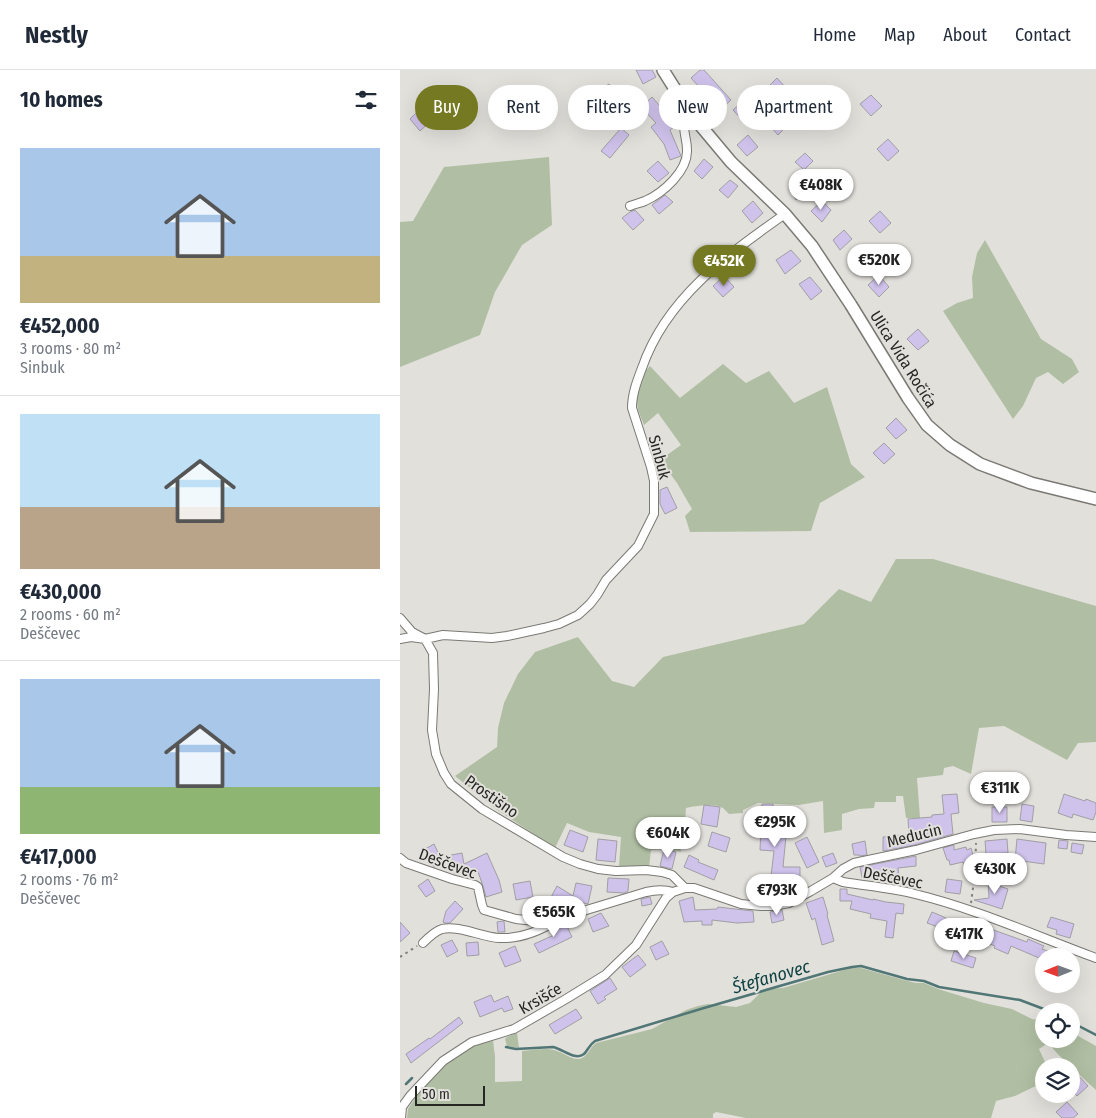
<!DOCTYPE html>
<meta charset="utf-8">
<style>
body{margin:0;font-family:"Fira Sans Condensed",sans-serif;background:#f6f6f7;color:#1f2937;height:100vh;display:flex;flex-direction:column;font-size:19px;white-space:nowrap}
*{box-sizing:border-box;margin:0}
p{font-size:16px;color:#747a83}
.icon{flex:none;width:28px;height:28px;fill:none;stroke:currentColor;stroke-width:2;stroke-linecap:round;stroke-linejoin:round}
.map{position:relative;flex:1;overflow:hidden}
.panel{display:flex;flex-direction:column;background:#fff;width:400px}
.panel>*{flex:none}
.guide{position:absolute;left:15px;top:15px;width:475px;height:45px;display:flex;gap:10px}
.needle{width:32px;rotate:269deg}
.buttons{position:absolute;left:635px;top:878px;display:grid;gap:10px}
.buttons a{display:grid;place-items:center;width:45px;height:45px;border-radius:50%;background:#fff;box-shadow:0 5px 20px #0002;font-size:25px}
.scale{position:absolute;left:15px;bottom:12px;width:70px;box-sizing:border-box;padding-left:5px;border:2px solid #262624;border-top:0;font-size:14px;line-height:18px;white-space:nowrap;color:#262624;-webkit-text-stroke:4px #e2e0db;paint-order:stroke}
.price{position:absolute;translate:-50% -42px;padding:0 11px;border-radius:18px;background:#fff;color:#222;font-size:16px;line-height:32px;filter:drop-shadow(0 1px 2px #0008)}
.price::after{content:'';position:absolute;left:50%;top:30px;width:15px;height:11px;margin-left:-8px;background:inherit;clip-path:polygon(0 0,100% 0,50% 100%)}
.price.active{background:#757922;color:#fff}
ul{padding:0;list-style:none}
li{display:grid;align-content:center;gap:10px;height:265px;padding:0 20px}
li+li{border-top:1px solid #e0e1e3}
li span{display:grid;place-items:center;height:155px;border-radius:0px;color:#555}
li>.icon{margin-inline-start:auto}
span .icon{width:90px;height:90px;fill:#fffc;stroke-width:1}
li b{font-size:21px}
h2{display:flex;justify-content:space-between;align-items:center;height:60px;padding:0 20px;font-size:21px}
.tag{padding:0 18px;border-radius:22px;background:#fff;box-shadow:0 5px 20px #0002;font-size:18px;line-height:45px}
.tag.active{background:#757922;color:#fff}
header{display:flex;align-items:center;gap:30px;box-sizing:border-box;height:70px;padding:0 25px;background:#fff;border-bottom:1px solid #e0e1e3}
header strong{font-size:24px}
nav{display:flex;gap:28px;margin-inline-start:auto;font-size:18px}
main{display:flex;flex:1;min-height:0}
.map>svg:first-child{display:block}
</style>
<header>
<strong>Nestly</strong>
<nav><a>Home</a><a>Map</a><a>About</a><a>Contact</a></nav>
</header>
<main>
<section class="panel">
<h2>10 homes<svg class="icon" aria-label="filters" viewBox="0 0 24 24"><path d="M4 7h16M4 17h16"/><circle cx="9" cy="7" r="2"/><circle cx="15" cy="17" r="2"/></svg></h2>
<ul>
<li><span style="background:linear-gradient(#a9c7e8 70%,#c2b280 0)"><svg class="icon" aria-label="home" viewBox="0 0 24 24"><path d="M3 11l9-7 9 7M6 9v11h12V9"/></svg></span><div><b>€452,000</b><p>3 rooms · 80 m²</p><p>Sinbuk</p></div></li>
<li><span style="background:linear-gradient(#bfe0f5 60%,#b9a48a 0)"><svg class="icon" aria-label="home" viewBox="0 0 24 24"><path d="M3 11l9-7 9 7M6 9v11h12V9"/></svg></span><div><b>€430,000</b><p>2 rooms · 60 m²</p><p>Deščevec</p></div></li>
<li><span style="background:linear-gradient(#a9c7e8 70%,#8fb573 0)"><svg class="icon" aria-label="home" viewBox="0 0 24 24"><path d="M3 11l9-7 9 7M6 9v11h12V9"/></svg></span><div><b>€417,000</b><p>2 rooms · 76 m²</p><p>Deščevec</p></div></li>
</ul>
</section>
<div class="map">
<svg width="696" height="1048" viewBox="0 0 696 1048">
<rect width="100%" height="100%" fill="#e2e0db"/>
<!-- green -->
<path fill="#b0bfa3" d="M 149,87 L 152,155 L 122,175 L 95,222 L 80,265 L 0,297 L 0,152 L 13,151 L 44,97 Z
M 585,170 L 641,269 L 672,289 L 679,302 L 663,314 L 648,302 L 636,308 L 623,336 L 613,349 L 543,241 L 557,233 L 573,228 L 572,207 L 577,183 Z
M 323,294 L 346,313 L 369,301 L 394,333 L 427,317 L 451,394 L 465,407 L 420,433 L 411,461 L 290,462 L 285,446 L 292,439 L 277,413 L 260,390 L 281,375 L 258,343 L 244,355 L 238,340 L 236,324 L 242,304 L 250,296 L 280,328 Z
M 496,489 L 533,489 L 696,536 L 696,672 L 678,673 L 667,690 L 604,656 L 579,658 L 571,704 L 553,696 L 544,698 L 543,705 L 517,708 L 520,748 L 506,748 L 503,726 L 496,726 L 496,732 L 475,732 L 474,738 L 459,739 L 442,744 L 442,760 L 424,763 L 423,731 L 399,735 L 358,733 L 343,740 L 343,743 L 329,744 C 327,742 325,740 323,738 C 315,733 295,736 286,738 L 285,754 L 281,753 L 279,767 L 281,782 L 266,779 L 251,780 L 249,798 L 219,797 L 221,767 L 189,762 L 167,753 L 155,778 L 96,739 L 55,706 L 97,677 L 98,658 L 104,633 L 118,604 L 135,582 L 178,567 L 212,611 L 234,617 L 263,587 L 404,554 L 439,519 L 471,532 Z
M 451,898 L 461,898 L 504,910 L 516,913 L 524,913 L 538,919 L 584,933 L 612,939 L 632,949 L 644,951 L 644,969 L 671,969 L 671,962 L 696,976 L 696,1020 C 679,1004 663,991 648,973 L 639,979 L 645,992 L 648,996 L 644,996 L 644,1012 L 615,1026 L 596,1031 L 591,1048 L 346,1048 L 316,1042 L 313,1044 L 313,1048 L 7,1048 L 8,1039 L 20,1021 L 33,1008 L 45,993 L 74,974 L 93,971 L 95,986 L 95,1012 L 122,1011 L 122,981 C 133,980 147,977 157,981 C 164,983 172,990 179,989 C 187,988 190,977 196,973 L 252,959 L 286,940 L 298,936 L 308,934 L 336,937 L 350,933 L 364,919 L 383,918 Z
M 117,963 L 119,978 L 107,976 L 105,969 L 107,967 Z"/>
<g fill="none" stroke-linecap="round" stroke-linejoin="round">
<!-- stream -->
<path stroke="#507676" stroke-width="2.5" d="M 671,952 L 696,965
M 106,977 L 116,979 L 153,977 C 163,979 175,991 184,984 C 188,980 189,975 195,971 L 304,938 L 428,902 L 452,897 L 461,896 L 507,909 L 524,911 L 539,917 L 620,930 L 649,941
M 6,1014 L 12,1008"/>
</g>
<!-- building -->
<path fill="#cfc2eb" stroke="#a19fa4" d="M 236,0 L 252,0 L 256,7 L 243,14 Z
M 300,0 L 304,0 L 331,30 L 320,40 L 291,8 Z
M 377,8 L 388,20 L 377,30 L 367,18 Z
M 209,14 L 217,28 L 203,36 L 195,23 Z
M 471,25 L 482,36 L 471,46 L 460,34 Z
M 252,27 L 267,44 L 269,43 L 278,54 L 270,60 L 281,86 L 270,90 L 264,74 L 251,57 L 256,53 L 241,37 Z
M 344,30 L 355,42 L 344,52 L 333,40 Z
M 20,39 L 31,51 L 20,61 L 10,49 Z
M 378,44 L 388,55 L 378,65 L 367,53 Z
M 221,58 L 229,65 L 210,88 L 201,81 Z
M 348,65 L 358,77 L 347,86 L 337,75 Z
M 488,69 L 499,81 L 488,91 L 477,79 Z
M 405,83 L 413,91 L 404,100 L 395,92 Z
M 304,89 L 313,97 L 302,109 L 294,101 Z
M 258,91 L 269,103 L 258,112 L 247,101 Z
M 399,109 L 407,118 L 396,130 L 389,119 Z
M 330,110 L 338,116 L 328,128 L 319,120 Z
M 265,125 L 273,132 L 259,144 L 252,135 Z
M 353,131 L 363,143 L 352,153 L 342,141 Z
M 422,131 L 431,140 L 422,152 L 411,141 Z
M 235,140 L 244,150 L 233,160 L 222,148 L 230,142 Z
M 480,141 L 491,153 L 480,163 L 469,151 Z
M 444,160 L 452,169 L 440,180 L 433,170 Z
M 391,180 L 401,191 L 385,204 L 376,190 Z
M 479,205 L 489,217 L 479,227 L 468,215 Z
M 324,206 L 334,217 L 323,227 L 313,216 Z
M 410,207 L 422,221 L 411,230 L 399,214 Z
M 518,259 L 529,271 L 518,280 L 507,269 Z
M 496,348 L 507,360 L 496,369 L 486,358 Z
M 484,373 L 495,384 L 484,394 L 473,383 Z
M 267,417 L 277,438 L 265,444 L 260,434 L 260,420 Z
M 557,724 L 559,743 L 551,744 L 553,764 L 515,775 L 483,781 L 483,767 L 509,764 L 508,749 L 532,747 L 532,745 L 544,744 L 542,725 Z
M 664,724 L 685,731 L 686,729 L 696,733 L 696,742 L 693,750 L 673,744 L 672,748 L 658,743 Z
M 362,734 L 373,734 L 373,755 L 387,756 L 383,797 L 400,797 L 400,807 L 380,806 L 379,822 L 369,821 L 369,806 L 371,806 L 374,781 L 360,780 Z
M 622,734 L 634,736 L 632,752 L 620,750 Z
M 304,735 L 320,737 L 317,757 L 301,754 Z
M 592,737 L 607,737 L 607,752 L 592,752 Z
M 170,760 L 188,767 L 183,782 L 164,775 Z
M 312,762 L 330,768 L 326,782 L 308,776 Z
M 407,767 L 419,792 L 407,798 L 395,773 Z
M 198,769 L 217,771 L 215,792 L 196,790 Z
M 607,769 L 608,783 L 586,784 L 585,771 Z
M 617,769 L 646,773 L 644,794 L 615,790 Z
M 659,770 L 668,771 L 667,779 L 658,778 Z
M 465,771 L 467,785 L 459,786 L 459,785 L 454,785 L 452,774 Z
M 672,773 L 684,775 L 682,784 L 671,782 Z
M 34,774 L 43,793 L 35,797 L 34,797 L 25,779 Z
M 554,775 L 554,780 L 566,777 L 567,780 L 571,778 L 574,789 L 572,790 L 573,794 L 565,796 L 563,792 L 550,795 L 549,790 L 547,790 L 543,778 Z
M 264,779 L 276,782 L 272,799 L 260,796 Z
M 62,783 L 64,794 L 87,783 L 99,810 L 102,822 L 86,827 L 83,816 L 77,799 L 55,804 L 51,785 Z
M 433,783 L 437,793 L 426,797 L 422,787 Z
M 289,785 L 299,790 L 298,792 L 318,800 L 314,810 L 284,797 Z
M 516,786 L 516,796 L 498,798 L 499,808 L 486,809 L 486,806 L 462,808 L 460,797 Z
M 208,808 L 229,809 L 228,821 L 224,823 L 207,822 Z
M 588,808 L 597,811 L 596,815 L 608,819 L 602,839 L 574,830 L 589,828 Z
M 28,809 L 35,821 L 26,827 L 18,816 Z
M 547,809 L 562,811 L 560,824 L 545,822 Z
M 130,811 L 133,827 L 116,830 L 113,814 Z
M 176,813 L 192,816 L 188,834 L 166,829 L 161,839 L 148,833 L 157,816 L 173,826 Z
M 440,819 L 447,819 L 447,824 L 473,830 L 473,829 L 486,832 L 504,834 L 503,844 L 496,843 L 493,868 L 485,867 L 487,851 L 470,848 L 471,844 L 450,839 L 452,831 L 440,831 Z
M 250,827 L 252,834 L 242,836 L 241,829 Z
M 293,827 L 295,840 L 317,839 L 318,837 L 353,841 L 354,852 L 337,853 L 312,850 L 312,855 L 302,855 L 302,851 L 284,852 L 279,831 Z
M 423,827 L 428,844 L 427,845 L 434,871 L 422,875 L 415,848 L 412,850 L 406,833 Z
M 55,831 L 63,839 L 50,853 L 45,853 L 43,852 L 46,841 Z
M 382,840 L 384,850 L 372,853 L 370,842 Z
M 532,842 L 544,847 L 561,857 L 556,866 L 539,856 L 538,857 L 527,853 Z
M 201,843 L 209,856 L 193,862 L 188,849 Z
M 651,847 L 674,854 L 670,868 L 656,864 L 657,860 L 647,857 Z
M 104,851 L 105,862 L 98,862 L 97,852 Z
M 0,852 L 10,863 L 0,872 Z
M 165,852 L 172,867 L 139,883 L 134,874 L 154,865 L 152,861 L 160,858 L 159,855 Z
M 574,853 L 627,872 L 628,869 L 644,876 L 642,879 L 659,885 L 659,886 L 640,886 L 639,888 L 611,876 L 608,884 L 594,878 L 595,876 L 569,866 Z
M 52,870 L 58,881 L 47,887 L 41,875 Z
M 262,871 L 269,884 L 256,890 L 250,877 Z
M 78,872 L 79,885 L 67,886 L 66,873 Z
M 115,876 L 121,891 L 105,897 L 99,883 Z
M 554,881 L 576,888 L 573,898 L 551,891 Z
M 238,885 L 246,895 L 230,907 L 222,897 Z
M 210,908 L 217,919 L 204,927 L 206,929 L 198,934 L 190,921 Z
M 91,925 L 94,932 L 108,926 L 113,939 L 104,942 L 102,938 L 80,947 L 74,932 Z
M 176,939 L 182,948 L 155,964 L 149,955 Z
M 59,947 L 63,953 L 11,993 L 6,984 L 29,968 L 30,969 Z
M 678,1005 L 688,1016 L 677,1026 L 671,1019 L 671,1011 Z
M 667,1032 L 678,1044 L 673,1048 L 662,1048 L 656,1042 Z"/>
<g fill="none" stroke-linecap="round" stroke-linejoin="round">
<defs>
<path id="street" d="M 230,136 C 235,134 240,133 245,131 C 263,123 288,101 287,80 C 287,64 279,58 290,43
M 0,548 L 12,562 L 25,569 L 33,583 L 34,619 L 32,660 L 36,684 L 44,703 L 51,714 L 82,739 L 163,787 L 180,794 L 198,799 L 216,801 L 246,800 L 262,802 L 272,805 L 285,818
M 0,569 L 11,567 L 25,569 L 43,565 L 92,568 L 107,566 L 144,558 L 159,554 L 178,545 L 190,534 L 197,525 L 206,510 L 238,476 L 254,444 L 254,411 L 251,397 L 232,338 C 232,324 237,311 242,298 C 266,228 327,185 385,144
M 0,788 L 6,793 L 52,809 L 75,815 L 78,817 L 82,835 L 84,840 L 116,849 L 135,851 L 160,848 L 246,822 C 255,820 263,819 273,822
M 433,808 L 443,812 C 467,816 492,818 515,824 C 577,839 636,866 696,888
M 23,873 C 28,868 35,861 42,859 C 58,855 82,867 99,868 C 119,869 140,861 157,850
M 1,1048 L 2,1037 L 10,1026 L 43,991 L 72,972 L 114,959 L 166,929 L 205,905 L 236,875 L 266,828 L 273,822 L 285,818 L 294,818 L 341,834 L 361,836 L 373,836 L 389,833 L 411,821 L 433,808 L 443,799 L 454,793 L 516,780 L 574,764 L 594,760 L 620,759 L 666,765 L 696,767"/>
<path id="secondary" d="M 263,0 L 290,43 L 331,92 L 385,144 L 412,176 L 451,235 L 508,328 L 527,355 L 550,375 L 580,394 L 631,413 L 696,429"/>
</defs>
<!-- street casing -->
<use href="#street" stroke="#7a7974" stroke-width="10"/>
<!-- secondary casing -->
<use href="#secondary" stroke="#7a7974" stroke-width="14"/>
<!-- path -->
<path stroke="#7f7e7b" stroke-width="2" stroke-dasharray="2.5 4" stroke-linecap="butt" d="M 571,833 L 575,803 L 576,773
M 0,887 L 17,876"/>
<!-- street -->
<use href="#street" stroke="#fff" stroke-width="8"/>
<!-- secondary -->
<use href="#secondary" stroke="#fff" stroke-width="11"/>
</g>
<g text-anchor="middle" stroke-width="4" stroke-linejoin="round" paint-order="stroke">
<!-- street labels -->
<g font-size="16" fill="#262624" stroke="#e2e0db">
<text transform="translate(504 289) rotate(58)" y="6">Ulica Vida Ročića</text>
<text transform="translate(260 387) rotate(75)" y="6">Sinbuk</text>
<text transform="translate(92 726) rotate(35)" y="6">Prostišno</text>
<text transform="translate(514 765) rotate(-14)" y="6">Meducin</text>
<text transform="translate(48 793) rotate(20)" y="6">Deščevec</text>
<text transform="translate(493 807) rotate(11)" y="6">Deščevec</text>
<text transform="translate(140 928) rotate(-30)" y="6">Krsišće</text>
</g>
<!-- water labels -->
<g font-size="18" font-style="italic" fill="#104344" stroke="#e2e0db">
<text transform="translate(371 907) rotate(-16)" y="6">Štefanovec</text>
</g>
</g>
</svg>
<div class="buttons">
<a><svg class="needle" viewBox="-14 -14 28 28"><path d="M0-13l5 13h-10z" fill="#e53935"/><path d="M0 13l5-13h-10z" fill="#747a83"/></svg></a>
<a><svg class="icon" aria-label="locate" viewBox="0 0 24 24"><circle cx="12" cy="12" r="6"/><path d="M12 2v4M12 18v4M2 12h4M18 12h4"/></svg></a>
<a><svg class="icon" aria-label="layers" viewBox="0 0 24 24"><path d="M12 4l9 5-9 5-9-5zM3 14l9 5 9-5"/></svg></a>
</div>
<div class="scale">50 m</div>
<b class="price" style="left:421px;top:141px">€408K</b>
<b class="price" style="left:479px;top:216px">€520K</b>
<b class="price active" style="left:324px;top:217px">€452K</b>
<b class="price" style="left:600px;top:744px">€311K</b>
<b class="price" style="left:375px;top:778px">€295K</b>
<b class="price" style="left:268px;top:789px">€604K</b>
<b class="price" style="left:595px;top:825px">€430K</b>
<b class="price" style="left:377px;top:846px">€793K</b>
<b class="price" style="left:154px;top:868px">€565K</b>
<b class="price" style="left:564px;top:890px">€417K</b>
<div class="guide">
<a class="tag active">Buy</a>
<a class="tag">Rent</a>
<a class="tag">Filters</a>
<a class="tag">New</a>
<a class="tag">Apartment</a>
</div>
</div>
</main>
